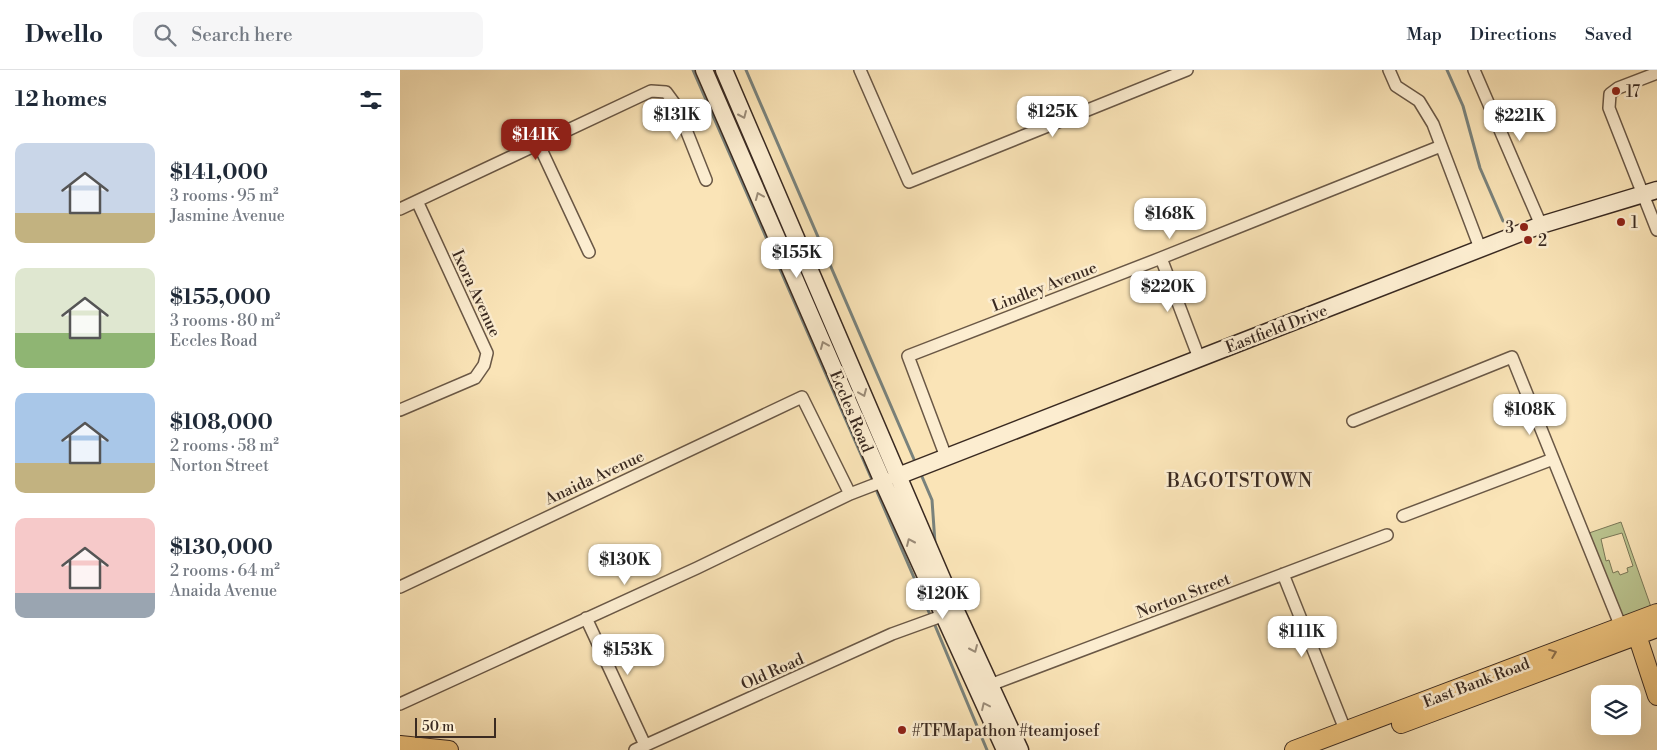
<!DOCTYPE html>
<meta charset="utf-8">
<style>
body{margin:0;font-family:"Libre Bodoni",serif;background:#f6f6f7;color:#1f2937;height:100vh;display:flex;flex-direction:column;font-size:19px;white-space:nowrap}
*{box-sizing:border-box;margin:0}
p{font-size:16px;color:#747a83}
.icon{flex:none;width:28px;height:28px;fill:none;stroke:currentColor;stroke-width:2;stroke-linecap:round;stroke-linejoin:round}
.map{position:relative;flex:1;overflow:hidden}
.panel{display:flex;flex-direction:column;background:#fff;width:400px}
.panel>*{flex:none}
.fabs{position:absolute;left:1191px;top:615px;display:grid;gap:10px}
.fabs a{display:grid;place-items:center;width:50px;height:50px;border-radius:10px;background:#fff;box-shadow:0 5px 20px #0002;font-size:25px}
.scale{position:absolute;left:15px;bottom:12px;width:81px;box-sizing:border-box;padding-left:5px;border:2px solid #3a2a21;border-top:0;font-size:14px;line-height:18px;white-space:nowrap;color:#3a2a21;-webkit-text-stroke:4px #fcedd0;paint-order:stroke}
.price{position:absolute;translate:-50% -42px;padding:0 11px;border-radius:10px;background:#fff;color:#222;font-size:16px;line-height:32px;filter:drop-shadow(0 1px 2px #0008)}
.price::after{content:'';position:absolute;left:50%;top:30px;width:15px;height:11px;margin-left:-8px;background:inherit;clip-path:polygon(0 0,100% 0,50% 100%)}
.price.selected{background:#8f2418;color:#fff}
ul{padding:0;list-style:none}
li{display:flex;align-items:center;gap:15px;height:125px;padding:0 15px}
li span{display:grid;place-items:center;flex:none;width:140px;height:100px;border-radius:10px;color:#555}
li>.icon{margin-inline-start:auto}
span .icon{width:60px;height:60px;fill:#fffc;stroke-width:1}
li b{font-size:21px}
h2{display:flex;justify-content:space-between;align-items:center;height:60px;padding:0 15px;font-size:21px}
header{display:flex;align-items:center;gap:30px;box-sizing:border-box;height:70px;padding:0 25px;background:#fff;border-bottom:1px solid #e0e1e3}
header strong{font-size:24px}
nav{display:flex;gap:28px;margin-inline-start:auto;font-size:18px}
.search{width:350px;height:45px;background:#f6f6f7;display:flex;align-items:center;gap:12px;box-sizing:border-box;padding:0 18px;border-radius:10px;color:#747a83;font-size:19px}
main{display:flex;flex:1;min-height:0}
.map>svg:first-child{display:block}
</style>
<header>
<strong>Dwello</strong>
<div class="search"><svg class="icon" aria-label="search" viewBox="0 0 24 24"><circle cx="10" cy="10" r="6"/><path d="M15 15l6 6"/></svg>Search here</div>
<nav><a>Map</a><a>Directions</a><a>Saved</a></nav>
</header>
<main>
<section class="panel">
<h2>12 homes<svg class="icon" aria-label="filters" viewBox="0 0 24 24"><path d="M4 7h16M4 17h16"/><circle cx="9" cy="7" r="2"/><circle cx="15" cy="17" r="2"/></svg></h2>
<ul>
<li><span style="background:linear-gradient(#c9d6e8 70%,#c2b280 0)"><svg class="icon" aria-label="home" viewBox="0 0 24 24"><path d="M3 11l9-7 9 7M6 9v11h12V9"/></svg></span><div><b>$141,000</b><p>3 rooms · 95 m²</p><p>Jasmine Avenue</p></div></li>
<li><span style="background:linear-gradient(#dfe7d0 65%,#8fb573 0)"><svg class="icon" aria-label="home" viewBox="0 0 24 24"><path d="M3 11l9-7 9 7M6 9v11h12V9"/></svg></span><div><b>$155,000</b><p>3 rooms · 80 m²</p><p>Eccles Road</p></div></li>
<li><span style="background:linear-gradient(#a9c7e8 70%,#c2b280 0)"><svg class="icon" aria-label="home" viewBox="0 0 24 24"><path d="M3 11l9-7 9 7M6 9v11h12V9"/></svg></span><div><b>$108,000</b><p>2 rooms · 58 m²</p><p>Norton Street</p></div></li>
<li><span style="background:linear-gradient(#f6c9c9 75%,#9aa5b1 0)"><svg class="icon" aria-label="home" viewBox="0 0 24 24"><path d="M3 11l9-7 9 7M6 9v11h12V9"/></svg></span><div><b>$130,000</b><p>2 rooms · 64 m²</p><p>Anaida Avenue</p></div></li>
</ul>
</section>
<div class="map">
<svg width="1257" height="680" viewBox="0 0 1257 680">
<rect width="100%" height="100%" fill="#fae4b7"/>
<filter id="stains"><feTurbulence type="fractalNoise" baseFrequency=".004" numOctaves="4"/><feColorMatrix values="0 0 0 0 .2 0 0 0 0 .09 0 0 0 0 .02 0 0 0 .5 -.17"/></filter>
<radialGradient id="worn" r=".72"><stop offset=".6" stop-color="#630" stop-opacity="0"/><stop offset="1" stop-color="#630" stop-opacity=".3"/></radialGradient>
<!-- green -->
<path fill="#bbc590" stroke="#7a7858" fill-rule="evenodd" d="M 1221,452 L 1251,537 L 1221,547 L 1189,463 ZM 1222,463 L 1233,496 L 1227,498 L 1228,502 L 1220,505 L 1218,501 L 1213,503 L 1209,490 L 1206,491 L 1201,469 Z"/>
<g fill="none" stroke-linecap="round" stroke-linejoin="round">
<!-- stream -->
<path stroke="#79827c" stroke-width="3" d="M 293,0 L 473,412
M 346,0 L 516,394
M 1047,0 L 1063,36 L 1080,98 L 1103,151
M 520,402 L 532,430 L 535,473
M 475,417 L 531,547
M 534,553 L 587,680"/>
<defs>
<path id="street" d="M 460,0 L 509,112 L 787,0
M 989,0 L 996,16 L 1019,31 L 1033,54 L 1080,178
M 1074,0 L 1141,155
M 1257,3 L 1218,18 L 1210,24 L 1209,38 L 1257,160
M 139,75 L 189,182
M 0,139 L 251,21 L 266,22 L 277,37 L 306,110
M 761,188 L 799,288
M 0,340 L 75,308 L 84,295 L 87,283 L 17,131
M 953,351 L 1112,287 L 1223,562
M 546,387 L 508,286 L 761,188 L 1041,76
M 1003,446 L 1153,389
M 883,504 L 946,662
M 0,517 L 402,327 L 450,424
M 186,548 L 245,675
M 590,615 L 987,465
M 0,634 L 297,498 L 450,424 L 489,409
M 235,680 L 492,564 L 550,543"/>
<path id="secondary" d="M 304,0 L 483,412 L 605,680
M 324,0 L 556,541 L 620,680
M 498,406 L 1141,155 L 1257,120"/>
<path id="primary" d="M 1234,556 L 1257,626
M 1001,654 L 1257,558
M 0,675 L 49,680
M 894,680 L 1257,543"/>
</defs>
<!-- street casing -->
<use href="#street" stroke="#6a5846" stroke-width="14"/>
<!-- secondary casing -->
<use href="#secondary" stroke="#3a2a21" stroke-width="19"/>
<!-- primary casing -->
<use href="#primary" stroke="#3a2a21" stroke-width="20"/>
<!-- street -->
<use href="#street" stroke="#fcedd0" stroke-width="11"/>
<!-- secondary -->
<use href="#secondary" stroke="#fcedd0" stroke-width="16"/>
<!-- primary -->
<use href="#primary" stroke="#edc27c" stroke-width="18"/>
</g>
<!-- one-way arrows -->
<defs><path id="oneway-chevron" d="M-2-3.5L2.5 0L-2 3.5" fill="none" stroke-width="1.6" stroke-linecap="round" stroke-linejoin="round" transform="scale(1.25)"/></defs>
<g stroke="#9b8c78">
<use href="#oneway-chevron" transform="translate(343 45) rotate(66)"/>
<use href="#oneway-chevron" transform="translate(359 126) rotate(-113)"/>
<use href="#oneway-chevron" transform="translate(424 275) rotate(-113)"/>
<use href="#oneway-chevron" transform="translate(463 323) rotate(67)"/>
<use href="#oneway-chevron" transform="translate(510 472) rotate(-114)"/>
<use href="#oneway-chevron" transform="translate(574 579) rotate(66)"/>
<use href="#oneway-chevron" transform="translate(585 636) rotate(-115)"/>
</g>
<use stroke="#8b6e4a" href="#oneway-chevron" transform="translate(1153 583) rotate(-21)"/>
<!-- markers -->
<g fill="#8f2418" stroke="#fcedd0" stroke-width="2">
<circle cx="1216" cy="21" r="5"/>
<circle cx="1221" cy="152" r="5"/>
<circle cx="1124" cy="157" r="5"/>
<circle cx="1128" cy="170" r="5"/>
<circle cx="502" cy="660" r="5"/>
</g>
<g text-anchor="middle" stroke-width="5" stroke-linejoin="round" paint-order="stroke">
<!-- poi labels -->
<g font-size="16" fill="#3a2a21" stroke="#fcedd0" text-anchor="start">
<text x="1226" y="27">17</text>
<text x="1231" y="158">1</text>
<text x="1114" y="163" text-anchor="end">3</text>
<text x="1138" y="176">2</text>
<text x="512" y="666">#TFMapathon #teamjosef</text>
</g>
<!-- street labels -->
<g font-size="16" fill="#3a2a21" stroke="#fcedd0">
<text transform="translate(644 216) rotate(-21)" y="6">Lindley Avenue</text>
<text transform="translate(77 223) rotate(65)" y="6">Ixora Avenue</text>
<text transform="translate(876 258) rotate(-21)" y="6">Eastfield Drive</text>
<text transform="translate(452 341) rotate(67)" y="6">Eccles Road</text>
<text transform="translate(194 407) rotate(-25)" y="6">Anaida Avenue</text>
<text transform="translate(783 525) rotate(-21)" y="6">Norton Street</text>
<text transform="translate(372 601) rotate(-24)" y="6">Old Road</text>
<text transform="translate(1076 612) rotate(-21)" y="6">East Bank Road</text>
</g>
<!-- quarter labels -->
<g font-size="19" letter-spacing="1" fill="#3a2a21" stroke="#fcedd0">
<text x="840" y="417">BAGOTSTOWN</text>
</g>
</g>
<rect width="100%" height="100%" filter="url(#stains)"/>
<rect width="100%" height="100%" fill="url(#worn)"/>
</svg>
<div class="fabs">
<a><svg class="icon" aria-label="layers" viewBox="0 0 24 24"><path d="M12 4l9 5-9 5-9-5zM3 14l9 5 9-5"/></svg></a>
</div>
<div class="scale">50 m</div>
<b class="price" style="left:653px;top:68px">$125K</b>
<b class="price" style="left:277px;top:71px">$131K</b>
<b class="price" style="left:1120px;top:72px">$221K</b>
<b class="price selected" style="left:136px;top:91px">$141K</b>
<b class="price" style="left:770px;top:170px">$168K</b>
<b class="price" style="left:397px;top:209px">$155K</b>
<b class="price" style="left:768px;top:243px">$220K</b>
<b class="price" style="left:1130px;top:366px">$108K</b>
<b class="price" style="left:225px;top:516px">$130K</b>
<b class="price" style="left:543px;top:550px">$120K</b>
<b class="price" style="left:902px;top:588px">$111K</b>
<b class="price" style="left:228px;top:606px">$153K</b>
</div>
</main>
